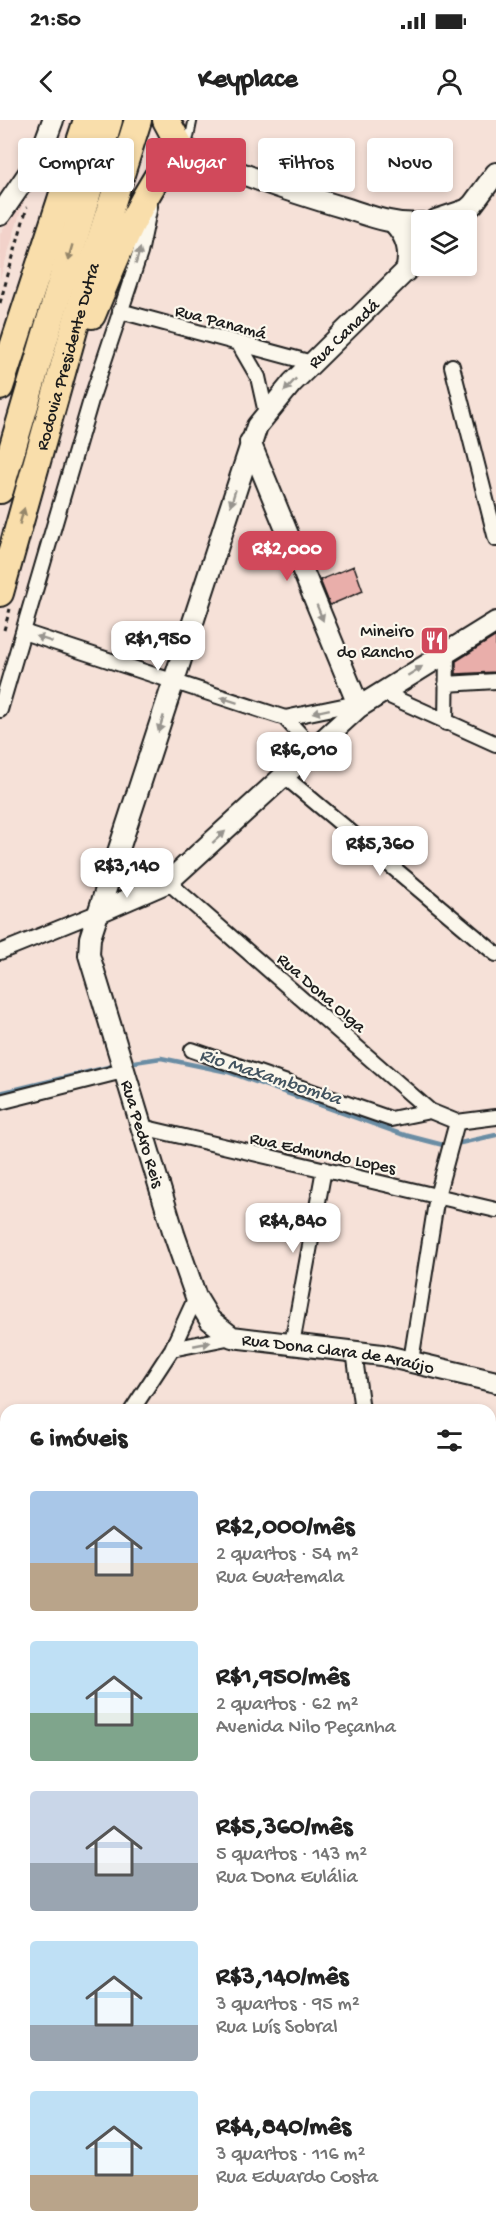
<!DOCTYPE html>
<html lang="pt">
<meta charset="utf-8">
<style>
body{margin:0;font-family:"Gochi Hand",sans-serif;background:#f2f2f2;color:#222;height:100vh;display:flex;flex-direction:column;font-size:22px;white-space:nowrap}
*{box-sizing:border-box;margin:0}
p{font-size:20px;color:#767676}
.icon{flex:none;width:33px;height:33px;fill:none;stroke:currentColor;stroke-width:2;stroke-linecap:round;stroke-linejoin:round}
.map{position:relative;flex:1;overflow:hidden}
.drawer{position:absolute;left:0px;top:1284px;width:496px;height:834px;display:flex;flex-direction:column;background:#fff;border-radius:18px 18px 0 0;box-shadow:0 3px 9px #0003}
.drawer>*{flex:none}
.guide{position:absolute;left:18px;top:18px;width:460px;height:54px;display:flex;gap:12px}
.buttons{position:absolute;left:411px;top:90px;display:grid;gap:12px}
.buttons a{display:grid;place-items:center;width:66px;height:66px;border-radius:6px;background:#fff;box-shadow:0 3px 9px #0003;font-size:30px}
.price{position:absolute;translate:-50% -51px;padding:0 14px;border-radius:12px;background:#fff;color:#222;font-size:20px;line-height:39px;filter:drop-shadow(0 2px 3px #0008)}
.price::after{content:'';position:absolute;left:50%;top:36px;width:18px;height:14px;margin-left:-9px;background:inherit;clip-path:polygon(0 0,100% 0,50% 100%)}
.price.active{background:#d1495b;color:#fff}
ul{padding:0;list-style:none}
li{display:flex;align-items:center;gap:18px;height:150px;padding:0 30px}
li span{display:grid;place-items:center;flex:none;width:168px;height:120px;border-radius:6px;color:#555}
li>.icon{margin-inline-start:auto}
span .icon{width:72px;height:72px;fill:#fffc;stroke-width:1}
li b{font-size:26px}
h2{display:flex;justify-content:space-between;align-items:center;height:72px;padding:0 30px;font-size:26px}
.pill{padding:0 21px;border-radius:6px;background:#fff;box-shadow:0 3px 9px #0003;font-size:21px;line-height:54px}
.pill.active{background:#d1495b;color:#fff}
.status{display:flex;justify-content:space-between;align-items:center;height:42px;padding:0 30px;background:#fff;direction:ltr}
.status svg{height:16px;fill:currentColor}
header{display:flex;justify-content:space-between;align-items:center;height:78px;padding:0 30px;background:#fff;font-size:27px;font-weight:700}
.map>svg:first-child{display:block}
</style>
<div class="status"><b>21:50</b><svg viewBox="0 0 49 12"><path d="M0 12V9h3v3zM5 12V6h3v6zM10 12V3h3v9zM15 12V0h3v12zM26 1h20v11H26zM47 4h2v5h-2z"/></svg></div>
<header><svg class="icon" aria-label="back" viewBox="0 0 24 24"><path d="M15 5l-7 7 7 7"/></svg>Keyplace<svg class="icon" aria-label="person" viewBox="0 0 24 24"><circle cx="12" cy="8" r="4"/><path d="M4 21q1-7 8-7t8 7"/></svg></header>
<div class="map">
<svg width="496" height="2118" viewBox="0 0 496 2118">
<rect width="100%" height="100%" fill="#f6e1d8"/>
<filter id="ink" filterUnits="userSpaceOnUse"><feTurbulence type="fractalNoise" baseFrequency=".0167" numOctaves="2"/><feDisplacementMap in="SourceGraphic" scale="12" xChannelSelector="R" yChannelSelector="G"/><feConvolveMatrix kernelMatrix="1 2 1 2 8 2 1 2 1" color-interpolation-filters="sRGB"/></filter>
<g filter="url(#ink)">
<!-- built -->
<path fill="#f2d2ca" d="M 25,77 L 0,159 L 0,114 Z"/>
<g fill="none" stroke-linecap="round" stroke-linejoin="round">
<!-- stream -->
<path stroke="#6b8da4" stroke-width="4.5" d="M 128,943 L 161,938 L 228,952 L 401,1014 L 447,1026 L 496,1015
M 0,973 L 117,945"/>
</g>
<!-- building -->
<path fill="#e9aeaa" stroke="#1c1c1c" stroke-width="1.5" d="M 354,446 L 363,471 L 330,485 L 320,460 Z
M 496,516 L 496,552 L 456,554 L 456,541 Z"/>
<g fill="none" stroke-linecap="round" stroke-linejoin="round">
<defs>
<path id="lane" d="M 188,24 L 193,0"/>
<path id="street" d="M 120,191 L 312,243
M 240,226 L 258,257 L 266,293
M 452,246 L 496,419
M 23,512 L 285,598 L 313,628
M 446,564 L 496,561
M 381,572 L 496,624
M 0,590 L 91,280 L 140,133 L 150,86
M 285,598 L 357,583
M 446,603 L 447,532
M 284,656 L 496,834
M 168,762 L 430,991 L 457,1002 L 496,997
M 0,832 L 99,792
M 192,930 L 391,999 L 430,991
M 0,982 L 123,951
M 142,1007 L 496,1090
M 292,1224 L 324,1049
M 172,1229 L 232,1217
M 354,1231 L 362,1290
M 411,1241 L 437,1076 L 457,1002
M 132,1290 L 172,1229 L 196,1177
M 0,1507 L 6,1498
M 0,1601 L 6,1604
M 490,1820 L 496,1822
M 0,1827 L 6,1832
M 490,1889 L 496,1891
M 490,1998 L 496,2000
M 287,2112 L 292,2118
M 358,2112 L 371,2118
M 182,2118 L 187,2112
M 301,2118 L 308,2112"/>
<g id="secondary">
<path d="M 180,26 C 233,53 288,71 345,88 C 370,96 395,106 422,103"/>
<path d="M 0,95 L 39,38 L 53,0"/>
<path d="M 436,100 L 466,90"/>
<path d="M 456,100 L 473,84 L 496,53"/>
<path d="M 394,103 C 407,117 411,132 406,151"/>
<path id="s1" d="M 422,135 L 292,263 L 257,306 L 90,818 L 89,835 L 174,1114 L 196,1177 L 210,1200 L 232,1217 L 382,1235 L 496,1262"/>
<path d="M 250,322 L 359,587"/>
<path d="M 116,743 C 125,764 140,763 160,762"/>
<path d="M 99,792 L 168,762 L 359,587 L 496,502"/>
</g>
<g id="highway">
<path d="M 92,195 C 116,137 139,75 180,26 L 166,0"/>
<path d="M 0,267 L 87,0"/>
<path d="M 0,370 L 109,0"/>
<path id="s2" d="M 0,473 L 90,153 L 138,0"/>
</g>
</defs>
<!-- lane casing -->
<use href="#lane" stroke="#1c1c1c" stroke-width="11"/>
<!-- street casing -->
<use href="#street" stroke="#1c1c1c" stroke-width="18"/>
<!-- secondary casing -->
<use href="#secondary" stroke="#1c1c1c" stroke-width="24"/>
<!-- highway casing -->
<use href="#highway" stroke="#1c1c1c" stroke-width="30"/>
<!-- path -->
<path stroke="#1c1c1c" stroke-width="3" stroke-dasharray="4.5 4.5" stroke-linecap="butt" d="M 0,183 L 27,87
M 4,510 L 10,489"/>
<!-- lane -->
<use href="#lane" stroke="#fbf7ec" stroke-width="7"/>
<!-- street -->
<use href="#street" stroke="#fbf7ec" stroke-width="14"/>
<!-- secondary -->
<use href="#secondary" stroke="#fbf7ec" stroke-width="20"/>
<!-- highway -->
<use href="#highway" stroke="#f9deab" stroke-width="26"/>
</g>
<!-- one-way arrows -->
<defs><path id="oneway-solid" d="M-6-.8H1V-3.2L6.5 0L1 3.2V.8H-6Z" transform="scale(1.5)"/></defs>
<g fill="#96876b">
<use href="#oneway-solid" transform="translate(70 133) rotate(106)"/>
<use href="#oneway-solid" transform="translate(22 396) rotate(-74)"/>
</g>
<g fill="#97948e">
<use href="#oneway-solid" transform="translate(138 136) rotate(-74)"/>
<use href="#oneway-solid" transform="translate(290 265) rotate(133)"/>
<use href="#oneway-solid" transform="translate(233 378) rotate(107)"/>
<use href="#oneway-solid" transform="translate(320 493) rotate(68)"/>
<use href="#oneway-solid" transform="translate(44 519) rotate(-162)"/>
<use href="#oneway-solid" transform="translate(415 551) rotate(-32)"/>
<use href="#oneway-solid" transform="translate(229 580) rotate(-162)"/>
<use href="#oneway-solid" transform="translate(321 591) rotate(168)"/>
<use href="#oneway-solid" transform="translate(161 604) rotate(108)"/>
<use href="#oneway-solid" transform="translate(219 717) rotate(-42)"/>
<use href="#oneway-solid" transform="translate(202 1224) rotate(-11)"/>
</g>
</g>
<!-- icons -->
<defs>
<symbol id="restaurant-square" viewBox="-11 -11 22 22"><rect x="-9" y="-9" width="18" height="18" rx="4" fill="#d1495b" stroke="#fbf7ec"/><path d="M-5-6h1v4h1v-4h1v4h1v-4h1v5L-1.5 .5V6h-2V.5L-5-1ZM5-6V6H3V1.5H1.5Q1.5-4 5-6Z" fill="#fff"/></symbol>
</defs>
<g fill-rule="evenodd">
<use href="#restaurant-square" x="418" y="504" width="33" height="33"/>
</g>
<g text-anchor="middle" stroke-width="4.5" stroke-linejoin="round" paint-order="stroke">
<!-- street labels -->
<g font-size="18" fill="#1c1c1c" stroke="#fbf7ec">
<text transform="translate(221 201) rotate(15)" y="6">Rua Panamá</text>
<text transform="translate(343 213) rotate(-44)" y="6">Rua Canadá</text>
<text dy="6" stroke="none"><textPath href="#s2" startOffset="246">Rodovia Presidente Dutra</textPath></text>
<text transform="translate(322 872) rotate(41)" y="6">Rua Dona Olga</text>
<text dy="6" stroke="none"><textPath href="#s1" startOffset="980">Rua Pedro Reis</textPath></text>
<text transform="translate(323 1032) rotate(12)" y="6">Rua Edmundo Lopes</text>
<text dy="6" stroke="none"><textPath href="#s1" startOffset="1314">Rua Dona Clara de Araújo</textPath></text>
</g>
<!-- poi labels -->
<g font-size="18" fill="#1c1c1c" stroke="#fbf7ec" text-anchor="end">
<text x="414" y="516">Mineiro<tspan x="414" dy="21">do Rancho</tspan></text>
</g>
<!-- water labels -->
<g font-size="20" font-style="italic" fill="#435460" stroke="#fbf7ec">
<text transform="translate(271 955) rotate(18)" y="7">Rio Maxambomba</text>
</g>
</g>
</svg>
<div class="buttons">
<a><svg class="icon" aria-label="layers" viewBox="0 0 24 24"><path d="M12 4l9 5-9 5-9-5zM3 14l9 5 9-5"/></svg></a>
</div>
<b class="price active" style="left:287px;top:462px">R$2,000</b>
<b class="price" style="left:158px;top:552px">R$1,950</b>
<b class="price" style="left:304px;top:663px">R$6,010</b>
<b class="price" style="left:380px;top:757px">R$5,360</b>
<b class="price" style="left:127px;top:779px">R$3,140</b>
<b class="price" style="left:293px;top:1134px">R$4,840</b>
<div class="guide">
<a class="pill">Comprar</a>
<a class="pill active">Alugar</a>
<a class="pill">Filtros</a>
<a class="pill">Novo</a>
</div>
<section class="drawer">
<h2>6 imóveis<svg class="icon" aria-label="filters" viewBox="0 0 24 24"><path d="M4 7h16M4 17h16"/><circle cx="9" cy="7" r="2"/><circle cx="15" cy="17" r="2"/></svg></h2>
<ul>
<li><span style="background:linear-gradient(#a9c7e8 60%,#b9a48a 0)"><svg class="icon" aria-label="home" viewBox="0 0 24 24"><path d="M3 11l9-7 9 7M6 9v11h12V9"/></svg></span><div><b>R$2,000/mês</b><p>2 quartos · 54 m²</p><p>Rua Guatemala</p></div></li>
<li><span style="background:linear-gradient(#bfe0f5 60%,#7fa58c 0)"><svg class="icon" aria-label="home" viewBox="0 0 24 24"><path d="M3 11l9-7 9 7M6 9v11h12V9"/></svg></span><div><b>R$1,950/mês</b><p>2 quartos · 62 m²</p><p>Avenida Nilo Peçanha</p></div></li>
<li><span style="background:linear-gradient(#c9d6e8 60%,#9aa5b1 0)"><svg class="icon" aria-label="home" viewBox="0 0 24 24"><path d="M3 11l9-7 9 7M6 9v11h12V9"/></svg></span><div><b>R$5,360/mês</b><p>5 quartos · 143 m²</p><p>Rua Dona Eulália</p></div></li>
<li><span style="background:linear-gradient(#bfe0f5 70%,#9aa5b1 0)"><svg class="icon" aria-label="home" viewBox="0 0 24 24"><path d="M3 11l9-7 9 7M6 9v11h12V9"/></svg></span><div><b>R$3,140/mês</b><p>3 quartos · 95 m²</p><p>Rua Luís Sobral</p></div></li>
<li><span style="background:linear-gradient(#bfe0f5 70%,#b9a48a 0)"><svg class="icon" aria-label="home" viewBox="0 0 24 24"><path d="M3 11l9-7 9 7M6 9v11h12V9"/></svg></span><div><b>R$4,840/mês</b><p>3 quartos · 116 m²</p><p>Rua Eduardo Costa</p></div></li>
</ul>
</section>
</div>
